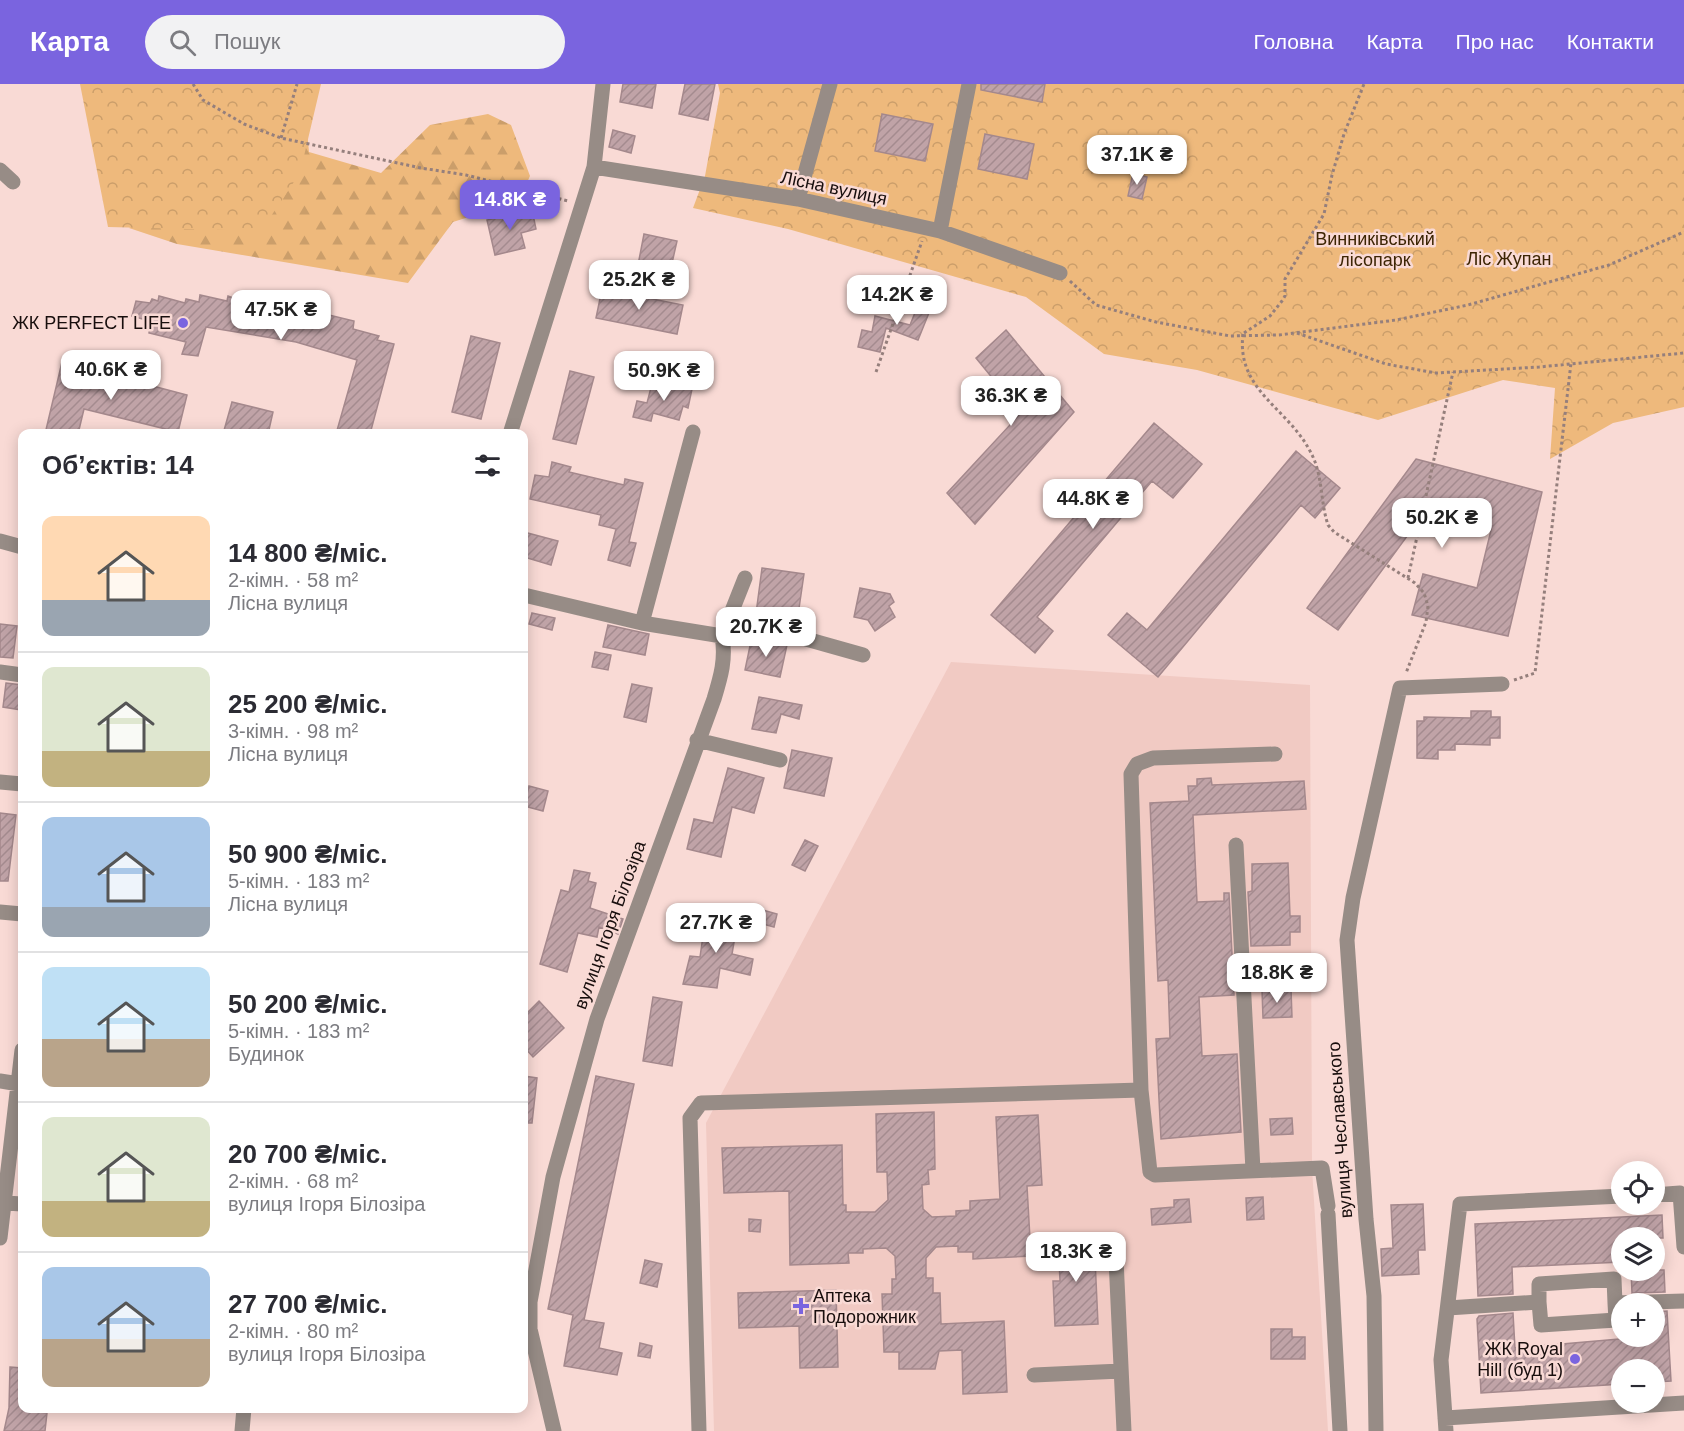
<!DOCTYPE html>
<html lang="uk">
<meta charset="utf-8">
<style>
body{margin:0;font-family:Arial,sans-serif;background:#f2f2f3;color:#2b2b33;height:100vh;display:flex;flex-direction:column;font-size:22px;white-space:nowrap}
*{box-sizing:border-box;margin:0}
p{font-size:20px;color:#7c7c81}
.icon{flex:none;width:33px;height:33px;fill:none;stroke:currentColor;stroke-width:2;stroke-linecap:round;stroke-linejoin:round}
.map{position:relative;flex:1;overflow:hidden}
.panel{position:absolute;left:18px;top:345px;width:510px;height:984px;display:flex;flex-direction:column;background:#fff;border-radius:12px;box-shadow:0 3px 15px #0003}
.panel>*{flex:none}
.buttons{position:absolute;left:1611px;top:1077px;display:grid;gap:12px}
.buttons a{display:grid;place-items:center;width:54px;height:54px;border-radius:50%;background:#fff;box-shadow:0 3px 15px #0003;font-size:30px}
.price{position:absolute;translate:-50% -51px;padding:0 14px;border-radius:12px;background:#fff;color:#222;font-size:20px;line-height:39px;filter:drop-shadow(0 2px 3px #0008)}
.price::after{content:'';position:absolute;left:50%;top:36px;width:18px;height:14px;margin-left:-9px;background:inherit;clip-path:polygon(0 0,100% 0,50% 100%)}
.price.selected{background:#7a64df;color:#fff}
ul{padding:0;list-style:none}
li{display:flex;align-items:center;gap:18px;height:150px;padding:0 24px}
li+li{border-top:2px solid #e1e1e2}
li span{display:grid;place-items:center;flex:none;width:168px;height:120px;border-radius:12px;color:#555}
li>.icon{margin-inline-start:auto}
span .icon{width:72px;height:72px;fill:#fffc;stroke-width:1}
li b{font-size:26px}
h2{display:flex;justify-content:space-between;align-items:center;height:72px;padding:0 24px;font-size:26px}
header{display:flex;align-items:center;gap:36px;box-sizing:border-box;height:84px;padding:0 30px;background:#7a64df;color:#fff}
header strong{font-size:28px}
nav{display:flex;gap:33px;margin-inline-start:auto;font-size:21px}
.search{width:420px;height:54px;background:#f2f2f3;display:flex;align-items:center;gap:15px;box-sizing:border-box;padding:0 21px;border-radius:33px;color:#7c7c81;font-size:22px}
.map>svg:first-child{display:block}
</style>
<header>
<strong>Карта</strong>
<div class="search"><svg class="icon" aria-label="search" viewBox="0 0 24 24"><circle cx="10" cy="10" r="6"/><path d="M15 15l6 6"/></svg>Пошук</div>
<nav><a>Головна</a><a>Карта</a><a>Про нас</a><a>Контакти</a></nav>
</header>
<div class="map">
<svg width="1684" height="1347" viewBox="0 0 1684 1347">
<defs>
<pattern id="forest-firs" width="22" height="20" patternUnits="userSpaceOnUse" patternTransform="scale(1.5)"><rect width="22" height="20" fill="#eeb97c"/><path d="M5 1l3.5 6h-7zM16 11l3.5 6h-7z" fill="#cb9e6a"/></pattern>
<pattern id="park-crowns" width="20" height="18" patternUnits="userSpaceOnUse" patternTransform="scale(1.5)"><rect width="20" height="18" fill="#eeb97c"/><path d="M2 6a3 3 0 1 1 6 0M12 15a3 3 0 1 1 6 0" fill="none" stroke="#cb9e6a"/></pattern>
<pattern id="building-hatch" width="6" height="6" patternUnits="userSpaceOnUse" patternTransform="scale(1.5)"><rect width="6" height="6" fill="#c0a3a7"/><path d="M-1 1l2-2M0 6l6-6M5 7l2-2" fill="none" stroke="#a48b8f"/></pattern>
</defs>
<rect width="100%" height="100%" fill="#f9dad5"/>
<!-- built -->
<path fill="#f1cac3" d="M 951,578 L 1310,601 L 1312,1084 L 1328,1347 L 714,1347 L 706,1039 Z"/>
<!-- forest -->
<path fill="url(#forest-firs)" d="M 303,5 L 309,68 L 381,89 L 430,41 L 488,30 L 511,41 L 530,92 L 524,105 L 500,123 L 453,138 L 408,199 L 177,160 L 129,144 Z"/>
<!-- park -->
<path fill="url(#park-crowns)" d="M 80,0 L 321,0 L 300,89 L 261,147 L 108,143 Z
M 718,0 L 1684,0 L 1684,323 L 1613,339 L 1550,375 L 1555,304 L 1503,296 L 1378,336 L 1197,286 L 1104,270 L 1026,213 L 788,145 L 693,124 L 705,92 L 720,9 Z"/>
<!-- building -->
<path fill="url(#building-hatch)" stroke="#a4888c" stroke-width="1.5" d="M 623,0 L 656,0 L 652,24 L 620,18 Z
M 685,0 L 715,0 L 708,36 L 679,30 Z
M 981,0 L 1045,0 L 1042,18 L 981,6 Z
M 882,30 L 933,40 L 925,77 L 875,67 Z
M 613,46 L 635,52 L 631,69 L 609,63 Z
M 985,50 L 1034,60 L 1027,95 L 978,85 Z
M 1133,89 L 1147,93 L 1142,115 L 1128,112 Z
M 532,126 L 536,145 L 521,149 L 525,164 L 495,171 L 487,136 Z
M 644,150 L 677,157 L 670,188 L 638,181 Z
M 602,205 L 683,221 L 677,250 L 596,234 Z
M 238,209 L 354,237 L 353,245 L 379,252 L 377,256 L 394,260 L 370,350 L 336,350 L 357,276 L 296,258 L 206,243 L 198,272 L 182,270 L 186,258 L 149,249 L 150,244 L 144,242 L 146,236 L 132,232 L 136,217 L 150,219 L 152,215 L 158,217 L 159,212 L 185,219 L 186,215 L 199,218 L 200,211 L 227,217 L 228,212 L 236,215 Z
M 923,209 L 935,214 L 918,256 L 886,244 L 880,268 L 858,263 L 862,246 L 872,248 L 875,232 L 910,241 Z
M 1006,246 L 1074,328 L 975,440 L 947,409 L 1021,329 L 976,274 Z
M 471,252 L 500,259 L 481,335 L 452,328 Z
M 62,278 L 187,311 L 178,348 L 84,325 L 78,350 L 45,350 Z
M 570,287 L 594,293 L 576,360 L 553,355 Z
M 653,296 L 692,305 L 688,324 L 683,322 L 679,336 L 653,329 L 651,337 L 633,333 L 637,317 L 647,319 Z
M 232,318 L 273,328 L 268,350 L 223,350 Z
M 1154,339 L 1202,380 L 1173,414 L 1152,397 L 1037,533 L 1053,547 L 1035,569 L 991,531 Z
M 1296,367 L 1340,404 L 1315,434 L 1301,421 L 1158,593 L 1108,551 L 1127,529 L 1147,546 Z
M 1416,375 L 1542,408 L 1508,552 L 1412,531 L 1423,490 L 1477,504 L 1492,442 L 1427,425 L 1338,546 L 1307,524 Z
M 552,378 L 571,383 L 569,388 L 624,401 L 625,395 L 643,399 L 629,458 L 636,459 L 630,482 L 608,476 L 616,445 L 599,441 L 601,431 L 530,415 L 535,391 L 549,393 Z
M 524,448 L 558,457 L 551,481 L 524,473 Z
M 762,484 L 804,490 L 797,538 L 792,537 L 791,542 L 755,537 Z
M 860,504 L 890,510 L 894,518 L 889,522 L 895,533 L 875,547 L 868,536 L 854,533 Z
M 532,529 L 555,534 L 552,546 L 529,540 Z
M 0,540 L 17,542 L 13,574 L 0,573 Z
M 608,541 L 649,550 L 645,571 L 603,563 Z
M 751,557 L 787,561 L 780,593 L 745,586 Z
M 595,568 L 611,571 L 608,586 L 592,583 Z
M 6,599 L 22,601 L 22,626 L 3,623 Z
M 632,600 L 652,604 L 646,638 L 624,633 Z
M 759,613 L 802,621 L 799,635 L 781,630 L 776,649 L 752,645 Z
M 1471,627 L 1491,627 L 1491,633 L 1500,633 L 1500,654 L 1490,654 L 1490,661 L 1455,660 L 1455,666 L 1438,666 L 1438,675 L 1417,674 L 1417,637 L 1424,637 L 1424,633 L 1471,634 Z
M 792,666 L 832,674 L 824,712 L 784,704 Z
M 728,684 L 764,694 L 754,729 L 732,723 L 721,773 L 687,765 L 694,735 L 713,739 Z
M 1211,694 L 1212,701 L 1304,697 L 1306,725 L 1193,731 L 1197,818 L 1224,817 L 1224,809 L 1229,809 L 1234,911 L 1199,913 L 1202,972 L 1237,970 L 1241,1048 L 1161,1055 L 1156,955 L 1170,954 L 1168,896 L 1158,897 L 1150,719 L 1189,717 L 1188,702 L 1197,702 L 1197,695 Z
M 529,702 L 548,707 L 543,727 L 524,722 Z
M 0,729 L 16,731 L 8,797 L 0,797 Z
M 805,756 L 818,762 L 805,787 L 792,781 Z
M 1288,779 L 1290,832 L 1300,832 L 1300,848 L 1290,848 L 1290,861 L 1251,862 L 1248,808 L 1252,807 L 1252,780 Z
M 574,786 L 590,789 L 588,797 L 596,799 L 590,824 L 623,835 L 618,850 L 599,843 L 597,853 L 578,849 L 567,888 L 540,880 L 561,806 L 569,808 Z
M 759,825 L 777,830 L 774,843 L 755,838 Z
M 706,831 L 738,835 L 732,870 L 753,875 L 750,891 L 720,884 L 717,904 L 683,900 L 690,872 L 700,873 Z
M 1291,905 L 1292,933 L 1263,934 L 1262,906 Z
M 653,913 L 682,918 L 672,982 L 643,977 Z
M 539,917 L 564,944 L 533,973 L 524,963 L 524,932 Z
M 524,992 L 537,994 L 532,1039 L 524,1039 Z
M 596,992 L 634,1000 L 584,1236 L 604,1239 L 599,1264 L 622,1269 L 617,1291 L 564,1282 L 573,1231 L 548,1225 Z
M 934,1028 L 935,1085 L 928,1086 L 929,1100 L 922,1101 L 923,1125 L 932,1133 L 956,1132 L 956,1127 L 970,1126 L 970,1117 L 1000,1115 L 996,1033 L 1038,1031 L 1042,1101 L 1027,1102 L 1031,1172 L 973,1175 L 973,1168 L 958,1168 L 958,1162 L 936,1163 L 926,1174 L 926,1194 L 933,1194 L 933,1209 L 940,1209 L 941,1240 L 1004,1237 L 1007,1308 L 963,1310 L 962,1266 L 939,1267 L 935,1285 L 899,1285 L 899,1268 L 884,1268 L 882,1210 L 892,1210 L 892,1195 L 896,1195 L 895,1172 L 886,1164 L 863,1165 L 863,1169 L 848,1169 L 849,1179 L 790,1181 L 789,1107 L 724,1109 L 722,1064 L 842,1061 L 843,1121 L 846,1121 L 846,1128 L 875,1128 L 888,1116 L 887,1088 L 877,1088 L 876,1030 Z
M 1292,1034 L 1293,1050 L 1271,1051 L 1270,1035 Z
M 1263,1113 L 1264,1135 L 1247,1136 L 1246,1114 Z
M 1189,1115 L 1191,1138 L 1152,1141 L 1151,1125 L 1174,1123 L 1174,1116 Z
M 1423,1120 L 1425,1166 L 1418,1166 L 1419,1190 L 1382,1192 L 1381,1165 L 1393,1164 L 1391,1121 Z
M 1662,1131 L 1663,1154 L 1622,1154 L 1622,1178 L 1512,1183 L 1513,1210 L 1478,1212 L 1475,1140 Z
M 749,1135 L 761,1136 L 760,1148 L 749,1147 Z
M 1094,1153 L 1098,1240 L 1055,1242 L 1053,1197 L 1060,1197 L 1058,1154 Z
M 645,1176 L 662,1180 L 657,1203 L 640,1199 Z
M 1631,1186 L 1664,1186 L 1665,1208 L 1632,1209 Z
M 836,1206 L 838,1283 L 800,1284 L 799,1242 L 739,1244 L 738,1209 Z
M 1667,1227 L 1671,1297 L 1654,1298 L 1654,1286 L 1622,1286 L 1622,1300 L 1481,1309 L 1477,1235 L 1479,1232 L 1513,1229 L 1515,1264 L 1654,1252 L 1654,1228 Z
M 1271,1245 L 1292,1245 L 1292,1253 L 1305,1253 L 1305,1275 L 1271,1275 Z
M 640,1259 L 652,1262 L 650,1274 L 638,1272 Z
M 10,1283 L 22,1284 L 22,1326 L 47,1329 L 45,1347 L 4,1347 L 9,1324 Z"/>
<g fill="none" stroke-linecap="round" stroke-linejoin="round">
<!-- path -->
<path stroke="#957f7c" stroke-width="3" stroke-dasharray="3 3" stroke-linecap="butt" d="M 193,0 L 203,16 L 244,40 L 281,54 L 421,84 L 466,91 L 568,117
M 281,54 L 297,0
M 1070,197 L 1096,221 L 1156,238 L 1230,252 L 1279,251 L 1396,236 L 1468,221 L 1609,181 L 1684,148
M 1244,249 L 1270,232 L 1282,217 L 1285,212 L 1285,195 L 1324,130 L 1332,91 L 1344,50 L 1364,0
M 1297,249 L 1386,280 L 1436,289 L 1539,283 L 1684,269
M 1243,250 C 1236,307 1289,324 1311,369 C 1323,391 1320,417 1328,441 L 1334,448 L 1415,499 L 1424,509 L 1428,522 L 1426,538 L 1406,589
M 876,288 L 922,157
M 1408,494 L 1453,288
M 1514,596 L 1535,589 L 1571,279"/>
<!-- minor -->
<path stroke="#978c86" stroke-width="15" d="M 594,83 L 798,115 L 940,147 L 1060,189
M 0,86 L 13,98
M 798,115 L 830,0
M 940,147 L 969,0
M 510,350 L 594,83 L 603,0
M 0,457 L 22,463
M 745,494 L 722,552 L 746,546 L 799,553 L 863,571
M 524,511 L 642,539 L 722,552 C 726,575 721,592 714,615 L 597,935 L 553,1093 L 530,1218 L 530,1245 L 554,1347
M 642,539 L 693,348
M 0,588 L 22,591
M 697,656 L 780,676
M 1275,670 L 1153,674 L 1137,680 L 1131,690 L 1141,1006 L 1150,1088 L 1155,1091 L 1322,1084 L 1328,1122
M 0,698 L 22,700
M 1236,761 L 1253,1086
M 0,828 L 22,830
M 0,997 L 19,1000
M 1654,1111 L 1680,1109 L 1684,1163
M 5,1119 L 22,1120
M 1328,1130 L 1340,1347
M 0,1154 L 22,966
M 1116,1175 L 1124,1347
M 1539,1218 L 1539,1200 L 1614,1195 L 1615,1219
M 1448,1224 L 1539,1218 L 1541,1241 L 1616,1236 L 1615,1219 L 1684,1217
M 1034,1291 L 1121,1287
M 1445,1334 L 1684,1319
M 242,1347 L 244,1324
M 699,1347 L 690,1034 L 701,1019 L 1141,1006
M 1376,1347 L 1374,1212 L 1366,1135 L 1347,856 L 1353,814 L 1400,604 L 1502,600
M 1446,1347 L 1441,1276 L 1460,1120 L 1622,1112"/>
</g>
<!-- markers -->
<g fill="#7a64df" stroke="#f9dad5" stroke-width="2">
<circle cx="183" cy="239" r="6"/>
<path d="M798 1213h6v6h6v6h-6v6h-6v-6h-6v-6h6z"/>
<circle cx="1575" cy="1275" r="6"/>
</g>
<g text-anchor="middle" stroke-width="5" stroke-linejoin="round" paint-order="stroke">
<!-- street labels -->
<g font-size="18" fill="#180e0d" stroke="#f9dad5">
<text transform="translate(834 104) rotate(12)" y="6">Лісна вулиця</text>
<text transform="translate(610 841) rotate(-70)" y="6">вулиця Ігоря Білозіра</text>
<text transform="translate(1340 1046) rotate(-94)" y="6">вулиця Чеславського</text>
</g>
<!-- park labels -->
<g font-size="18" fill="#3d2504" stroke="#f9dad5">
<text x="1375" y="161">Винниківський<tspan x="1375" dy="21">лісопарк</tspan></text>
<text x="1509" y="181">Ліс Жупан</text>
</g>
<!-- poi labels -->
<g font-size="18" fill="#180e0d" stroke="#f9dad5" text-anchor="end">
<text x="171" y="245">ЖК PERFECT LIFE</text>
<text x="813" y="1218" text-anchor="start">Аптека<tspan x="813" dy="21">Подорожник</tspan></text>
<text x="1563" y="1271">ЖК Royal<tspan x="1563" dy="21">Hill (буд 1)</tspan></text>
</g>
</g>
</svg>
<div class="buttons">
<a><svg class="icon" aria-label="locate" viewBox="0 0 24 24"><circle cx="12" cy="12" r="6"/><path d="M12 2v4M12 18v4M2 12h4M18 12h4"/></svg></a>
<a><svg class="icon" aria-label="layers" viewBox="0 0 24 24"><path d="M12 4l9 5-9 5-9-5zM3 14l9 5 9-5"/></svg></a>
<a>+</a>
<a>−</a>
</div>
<b class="price" style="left:1137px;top:102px">37.1K ₴</b>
<b class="price selected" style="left:510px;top:147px">14.8K ₴</b>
<b class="price" style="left:639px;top:227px">25.2K ₴</b>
<b class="price" style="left:897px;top:242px">14.2K ₴</b>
<b class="price" style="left:281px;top:257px">47.5K ₴</b>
<b class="price" style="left:111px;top:317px">40.6K ₴</b>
<b class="price" style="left:664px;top:318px">50.9K ₴</b>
<b class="price" style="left:1011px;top:343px">36.3K ₴</b>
<b class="price" style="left:1093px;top:446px">44.8K ₴</b>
<b class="price" style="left:1442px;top:465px">50.2K ₴</b>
<b class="price" style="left:766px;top:574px">20.7K ₴</b>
<b class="price" style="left:716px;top:870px">27.7K ₴</b>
<b class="price" style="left:1277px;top:920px">18.8K ₴</b>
<b class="price" style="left:1076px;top:1199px">18.3K ₴</b>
<section class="panel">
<h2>Об’єктів: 14<svg class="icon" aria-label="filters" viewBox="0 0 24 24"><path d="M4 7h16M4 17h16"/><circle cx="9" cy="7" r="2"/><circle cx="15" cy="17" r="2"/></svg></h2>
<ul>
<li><span style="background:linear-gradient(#ffd9b3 70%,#9aa5b1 0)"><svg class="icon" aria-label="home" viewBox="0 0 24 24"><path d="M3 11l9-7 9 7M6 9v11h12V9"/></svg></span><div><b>14 800 ₴/міс.</b><p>2-кімн. · 58 m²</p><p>Лісна вулиця</p></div></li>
<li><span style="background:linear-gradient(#dfe7d0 70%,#c2b280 0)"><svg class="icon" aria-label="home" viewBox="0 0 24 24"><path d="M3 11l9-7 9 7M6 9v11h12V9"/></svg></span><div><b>25 200 ₴/міс.</b><p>3-кімн. · 98 m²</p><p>Лісна вулиця</p></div></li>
<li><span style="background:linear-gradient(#a9c7e8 75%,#9aa5b1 0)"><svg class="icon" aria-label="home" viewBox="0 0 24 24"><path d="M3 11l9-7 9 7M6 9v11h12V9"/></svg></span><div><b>50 900 ₴/міс.</b><p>5-кімн. · 183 m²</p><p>Лісна вулиця</p></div></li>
<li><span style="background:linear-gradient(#bfe0f5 60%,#b9a48a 0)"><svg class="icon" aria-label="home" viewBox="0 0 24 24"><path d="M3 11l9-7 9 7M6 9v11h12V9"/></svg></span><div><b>50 200 ₴/міс.</b><p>5-кімн. · 183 m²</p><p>Будинок</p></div></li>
<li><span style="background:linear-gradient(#dfe7d0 70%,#c2b280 0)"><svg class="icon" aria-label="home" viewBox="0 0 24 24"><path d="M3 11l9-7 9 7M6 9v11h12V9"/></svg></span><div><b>20 700 ₴/міс.</b><p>2-кімн. · 68 m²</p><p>вулиця Ігоря Білозіра</p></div></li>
<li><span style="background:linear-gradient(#a9c7e8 60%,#b9a48a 0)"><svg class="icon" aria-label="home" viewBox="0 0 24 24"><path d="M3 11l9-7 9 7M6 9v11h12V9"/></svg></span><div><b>27 700 ₴/міс.</b><p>2-кімн. · 80 m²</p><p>вулиця Ігоря Білозіра</p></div></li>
</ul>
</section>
</div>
